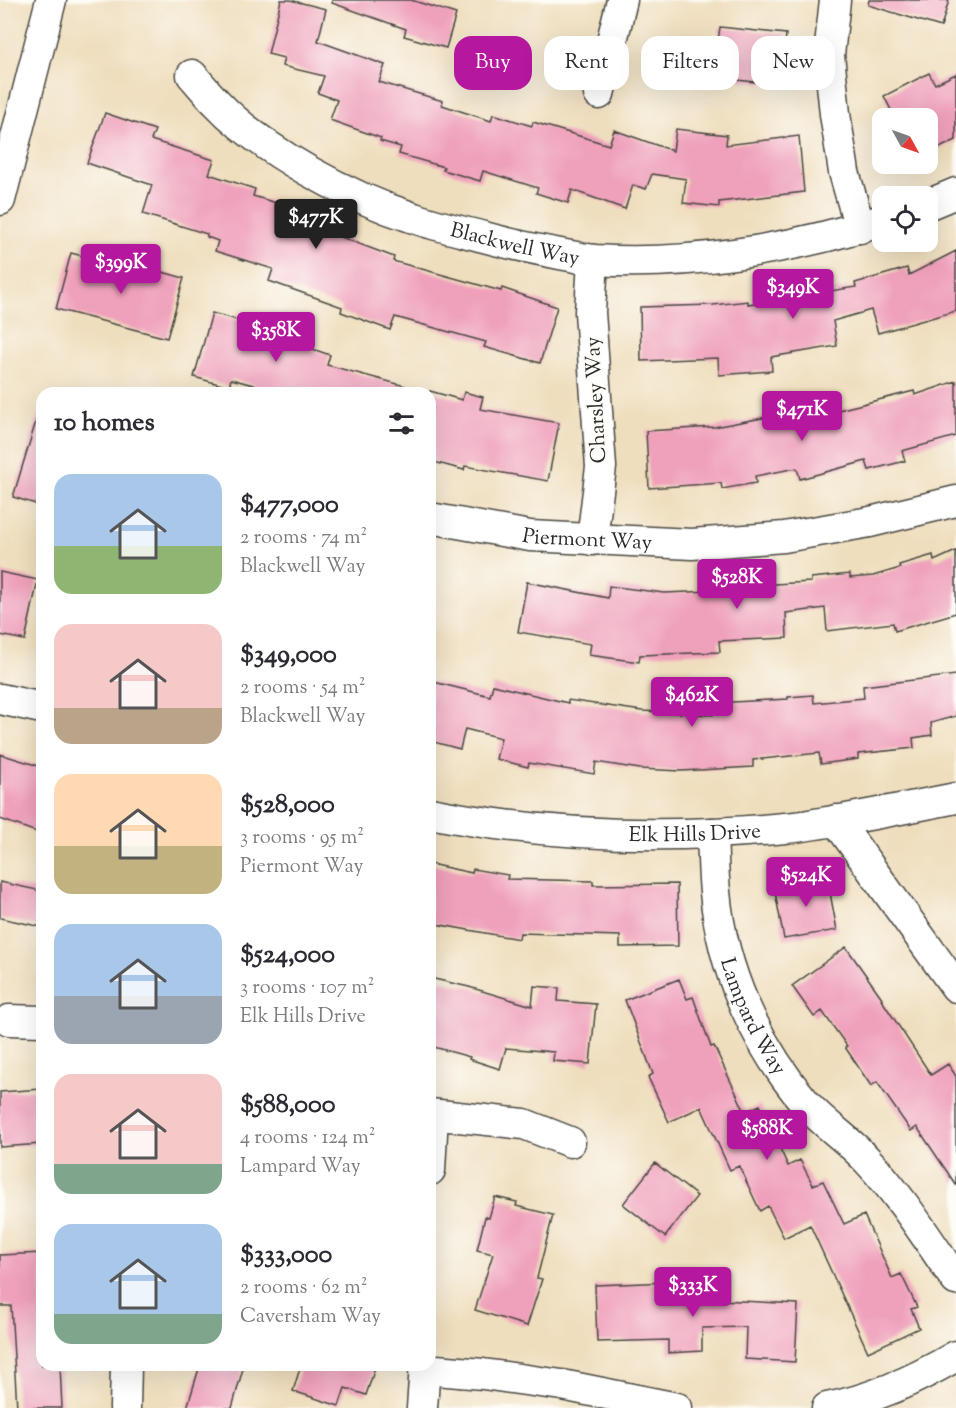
<!DOCTYPE html>
<meta charset="utf-8">
<style>
body{margin:0;font-family:"Sorts Mill Goudy",serif;background:#f2f2f3;color:#2b2b33;height:100vh;display:flex;flex-direction:column;font-size:22px;white-space:nowrap}
*{box-sizing:border-box;margin:0}
p{font-size:20px;color:#7c7c81}
.icon{flex:none;width:33px;height:33px;fill:none;stroke:currentColor;stroke-width:2;stroke-linecap:round;stroke-linejoin:round}
.map{position:relative;flex:1;overflow:hidden}
.drawer{position:absolute;left:36px;top:387px;width:400px;height:984px;display:flex;flex-direction:column;background:#fff;border-radius:18px;box-shadow:0 6px 24px #0002}
.drawer>*{flex:none}
.banner{position:absolute;left:454px;top:36px;width:411px;height:54px;display:flex;gap:12px}
.needle{width:39px;rotate:130deg}
.fabs{position:absolute;left:872px;top:108px;display:grid;gap:12px}
.fabs a{display:grid;place-items:center;width:66px;height:66px;border-radius:12px;background:#fff;box-shadow:0 6px 24px #0002;font-size:30px}
.price{position:absolute;translate:-50% -51px;padding:0 14px;border-radius:6px;background:#b5179e;color:#fff;font-size:20px;line-height:39px;filter:drop-shadow(0 2px 3px #0008)}
.price::after{content:'';position:absolute;left:50%;top:36px;width:18px;height:14px;margin-left:-9px;background:inherit;clip-path:polygon(0 0,100% 0,50% 100%)}
.price.active{background:#222;color:#fff}
ul{padding:0;list-style:none}
li{display:flex;align-items:center;gap:18px;height:150px;padding:0 18px}
li span{display:grid;place-items:center;flex:none;width:168px;height:120px;border-radius:18px;color:#555}
li>.icon{margin-inline-start:auto}
span .icon{width:72px;height:72px;fill:#fffc;stroke-width:1}
li b{font-size:26px}
h2{display:flex;justify-content:space-between;align-items:center;height:72px;padding:0 18px;font-size:26px}
.chip{padding:0 21px;border-radius:18px;background:#fff;box-shadow:0 6px 24px #0002;font-size:21px;line-height:54px}
.chip.active{background:#b5179e;color:#fff}
.map>svg:first-child{display:block}
</style>
<div class="map">
<svg width="956" height="1408" viewBox="0 0 956 1408">
<rect width="100%" height="100%" fill="#fdfcf7"/>
<filter id="ink" filterUnits="userSpaceOnUse"><feTurbulence type="fractalNoise" baseFrequency=".0167" numOctaves="2"/><feDisplacementMap in="SourceGraphic" scale="12" xChannelSelector="R" yChannelSelector="G"/><feConvolveMatrix kernelMatrix="1 2 1 2 8 2 1 2 1" color-interpolation-filters="sRGB"/></filter>
<filter id="wash" filterUnits="userSpaceOnUse"><feTurbulence type="fractalNoise" baseFrequency=".008" numOctaves="4" result="noise"/><feDisplacementMap in="SourceGraphic" scale="24" xChannelSelector="R" yChannelSelector="G"/><feGaussianBlur stdDeviation="1.35" result="paint"/><feColorMatrix in="noise" values="0 0 0 0 0 0 0 0 0 0 0 0 0 0 0 0 0 1.4 0 .05"/><feComposite in="paint" operator="in"/></filter>
<g filter="url(#wash)">
<rect width="100%" height="100%" fill="#efdebd"/>
<g id="blocks">
<!-- building -->
<path fill="#efa0bb" d="M 281,0 L 290,0 L 326,9 L 318,41 L 385,65 L 379,82 L 443,101 L 442,105 L 491,121 L 493,114 L 532,126 L 533,122 L 609,145 L 614,130 L 673,151 L 676,129 L 727,135 L 726,145 L 799,136 L 804,192 L 719,202 L 719,207 L 683,203 L 686,179 L 652,174 L 646,189 L 633,185 L 625,209 L 572,190 L 568,203 L 536,193 L 538,188 L 483,171 L 480,181 L 443,170 L 444,167 L 399,154 L 401,147 L 380,141 L 381,138 L 330,120 L 337,100 L 318,93 L 324,76 L 282,66 L 284,58 L 268,54 Z
M 332,0 L 411,0 L 456,14 L 446,48 L 404,36 L 406,29 L 332,3 Z
M 869,0 L 949,0 L 941,27 L 868,5 Z
M 720,27 L 786,34 L 781,85 L 728,79 L 731,57 L 716,56 Z
M 929,73 L 935,84 L 956,74 L 956,140 L 927,154 L 927,118 L 895,118 L 884,96 Z
M 105,113 L 155,130 L 151,140 L 214,160 L 209,174 L 255,189 L 253,196 L 283,205 L 280,214 L 394,257 L 393,261 L 501,291 L 502,288 L 557,307 L 540,363 L 484,347 L 486,342 L 395,317 L 390,330 L 341,312 L 342,307 L 269,281 L 273,269 L 215,251 L 218,241 L 207,237 L 207,234 L 143,214 L 152,185 L 87,163 Z
M 956,251 L 956,311 L 878,333 L 871,310 L 833,321 L 837,346 L 771,357 L 772,371 L 719,375 L 718,358 L 641,361 L 640,307 L 713,305 L 748,301 L 748,304 L 856,287 L 855,283 L 907,268 L 909,275 Z
M 71,253 L 136,270 L 137,265 L 184,278 L 167,338 L 56,309 Z
M 212,313 L 267,328 L 266,333 L 330,355 L 327,365 L 409,387 L 408,393 L 283,393 L 231,379 L 229,387 L 194,377 Z
M 956,381 L 956,436 L 902,451 L 905,461 L 869,470 L 866,461 L 800,479 L 797,468 L 755,476 L 756,483 L 722,489 L 721,483 L 649,488 L 646,431 L 714,427 L 773,416 L 775,426 L 914,391 L 915,395 Z
M 430,391 L 462,400 L 464,392 L 483,397 L 480,409 L 559,423 L 548,481 L 465,466 L 464,470 L 430,461 Z
M 37,418 L 42,418 L 42,506 L 13,497 Z
M 956,551 L 956,613 L 895,631 L 893,623 L 827,631 L 825,608 L 786,613 L 787,638 L 719,641 L 720,652 L 640,655 L 639,662 L 589,655 L 591,644 L 518,632 L 527,582 L 608,598 L 609,586 L 664,593 L 735,590 L 735,586 L 811,582 L 811,578 L 850,574 L 850,578 L 873,576 L 900,568 L 899,565 L 933,555 L 934,561 Z
M 0,572 L 38,580 L 25,640 L 0,635 Z
M 956,675 L 956,716 L 931,723 L 932,735 L 913,738 L 914,748 L 858,754 L 858,759 L 821,764 L 819,753 L 753,760 L 753,767 L 681,771 L 640,769 L 596,762 L 594,774 L 529,763 L 528,767 L 496,759 L 501,738 L 465,729 L 460,749 L 430,741 L 430,681 L 490,696 L 493,685 L 568,703 L 568,700 L 642,711 L 713,715 L 713,703 L 788,699 L 788,697 L 813,695 L 814,703 L 864,698 L 863,686 Z
M 0,754 L 42,767 L 42,834 L 0,819 Z
M 430,864 L 472,873 L 473,869 L 508,875 L 507,879 L 593,881 L 593,885 L 677,884 L 678,946 L 620,947 L 620,936 L 520,933 L 519,939 L 430,923 Z
M 827,877 L 837,930 L 784,939 L 774,887 Z
M 0,882 L 42,891 L 42,927 L 0,918 Z
M 846,947 L 882,998 L 881,999 L 931,1075 L 948,1064 L 956,1076 L 956,1185 L 917,1127 L 911,1131 L 877,1082 L 871,1086 L 845,1047 L 847,1046 L 822,1011 L 814,1017 L 792,986 Z
M 430,978 L 469,987 L 532,1006 L 534,986 L 559,988 L 558,1001 L 596,1004 L 590,1064 L 553,1061 L 554,1052 L 506,1048 L 500,1069 L 469,1059 L 470,1057 L 430,1046 Z
M 679,979 L 687,999 L 693,997 L 711,1047 L 714,1046 L 745,1112 L 760,1105 L 788,1166 L 800,1160 L 813,1185 L 823,1181 L 844,1224 L 864,1215 L 892,1278 L 901,1274 L 917,1307 L 911,1309 L 919,1328 L 868,1352 L 810,1225 L 784,1238 L 768,1206 L 760,1211 L 739,1166 L 730,1170 L 701,1107 L 669,1122 L 648,1077 L 653,1074 L 625,1000 Z
M 42,1089 L 42,1144 L 0,1147 L 0,1092 Z
M 655,1163 L 697,1196 L 665,1237 L 623,1204 Z
M 495,1197 L 517,1202 L 516,1206 L 553,1215 L 537,1278 L 542,1279 L 527,1326 L 475,1310 L 493,1254 L 477,1250 L 485,1217 L 489,1218 Z
M 42,1253 L 42,1365 L 60,1365 L 62,1408 L 17,1408 L 11,1306 L 0,1306 L 0,1255 Z
M 719,1280 L 720,1300 L 798,1304 L 795,1362 L 745,1359 L 746,1327 L 702,1328 L 702,1351 L 668,1353 L 668,1340 L 597,1342 L 595,1285 Z
M 200,1365 L 244,1365 L 232,1408 L 187,1408 Z
M 301,1365 L 376,1365 L 366,1395 L 345,1388 L 339,1406 L 293,1391 Z"/>
</g>
</g>
<g filter="url(#ink)">
<use href="#blocks" fill-opacity="0" stroke="#484641" stroke-width="1.5"/>
<g fill="none" stroke-linecap="round" stroke-linejoin="round">
<defs>
<g id="minor">
<path d="M 835,0 L 829,55 L 835,114 L 844,172 L 860,228"/>
<path id="s1" d="M 192,75 C 200,84 207,93 216,102 C 263,152 349,197 414,218 C 437,226 461,231 484,237 C 509,244 534,249 560,254 C 571,256 584,259 595,260 C 687,266 795,249 882,220"/>
<path d="M 599,94 L 622,0"/>
<path d="M 0,200 L 51,0"/>
<path d="M 927,205 L 956,193"/>
<path id="s2" d="M 430,518 L 530,536 L 692,544 L 784,537 L 870,522 L 956,501"/>
<path d="M 592,540 L 601,467 L 590,312 L 593,260"/>
<path d="M 0,699 L 42,708"/>
<path id="s3" d="M 430,813 C 546,836 668,839 785,828 C 802,827 818,823 835,821 C 876,814 916,806 956,798"/>
<path d="M 836,820 L 956,987"/>
<path id="s4" d="M 712,833 C 713,852 713,872 715,892 C 722,970 756,1045 807,1105 C 825,1125 849,1140 867,1160 C 901,1196 928,1240 956,1280"/>
<path d="M 9,1020 L 42,1021"/>
<path d="M 430,1114 L 524,1124 L 570,1142"/>
<path d="M 430,1170 L 433,1115"/>
<path d="M 424,1369 L 483,1374 L 562,1385 L 677,1408"/>
<path d="M 125,1408 L 126,1365"/>
<path d="M 422,1408 L 425,1365"/>
<path d="M 827,1408 C 874,1399 915,1380 956,1356"/>
</g>
</defs>
<!-- minor casing -->
<use href="#minor" stroke="#484641" stroke-width="33"/>
<!-- minor -->
<use href="#minor" stroke="#fff" stroke-width="30"/>
</g>
</g>
<g text-anchor="middle" stroke-width="5" stroke-linejoin="round" paint-order="stroke">
<!-- street labels -->
<g font-size="21" fill="#2b2b2b" stroke="#fdfcf7">
<text dy="7" stroke="none"><textPath href="#s1" startOffset="372">Blackwell Way</textPath></text>
<text transform="translate(595 400) rotate(-93)" y="7">Charsley Way</text>
<text dy="7" stroke="none"><textPath href="#s2" startOffset="159">Piermont Way</textPath></text>
<text dy="7" stroke="none"><textPath href="#s3" startOffset="266">Elk Hills Drive</textPath></text>
<text dy="7" stroke="none"><textPath href="#s4" startOffset="190">Lampard Way</textPath></text>
</g>
</g>
</svg>
<div class="fabs">
<a><svg class="needle" viewBox="-14 -14 28 28"><path d="M0-13l5 13h-10z" fill="#e53935"/><path d="M0 13l5-13h-10z" fill="#7c7c81"/></svg></a>
<a><svg class="icon" aria-label="locate" viewBox="0 0 24 24"><circle cx="12" cy="12" r="6"/><path d="M12 2v4M12 18v4M2 12h4M18 12h4"/></svg></a>
</div>
<b class="price active" style="left:316px;top:250px">$477K</b>
<b class="price" style="left:121px;top:295px">$399K</b>
<b class="price" style="left:793px;top:320px">$349K</b>
<b class="price" style="left:276px;top:363px">$358K</b>
<b class="price" style="left:802px;top:442px">$471K</b>
<b class="price" style="left:737px;top:610px">$528K</b>
<b class="price" style="left:692px;top:728px">$462K</b>
<b class="price" style="left:806px;top:908px">$524K</b>
<b class="price" style="left:767px;top:1161px">$588K</b>
<b class="price" style="left:693px;top:1318px">$333K</b>
<div class="banner">
<a class="chip active">Buy</a>
<a class="chip">Rent</a>
<a class="chip">Filters</a>
<a class="chip">New</a>
</div>
<section class="drawer">
<h2>10 homes<svg class="icon" aria-label="filters" viewBox="0 0 24 24"><path d="M4 7h16M4 17h16"/><circle cx="9" cy="7" r="2"/><circle cx="15" cy="17" r="2"/></svg></h2>
<ul>
<li><span style="background:linear-gradient(#a9c7e8 60%,#8fb573 0)"><svg class="icon" aria-label="home" viewBox="0 0 24 24"><path d="M3 11l9-7 9 7M6 9v11h12V9"/></svg></span><div><b>$477,000</b><p>2 rooms · 74 m²</p><p>Blackwell Way</p></div></li>
<li><span style="background:linear-gradient(#f6c9c9 70%,#b9a48a 0)"><svg class="icon" aria-label="home" viewBox="0 0 24 24"><path d="M3 11l9-7 9 7M6 9v11h12V9"/></svg></span><div><b>$349,000</b><p>2 rooms · 54 m²</p><p>Blackwell Way</p></div></li>
<li><span style="background:linear-gradient(#ffd9b3 60%,#c2b280 0)"><svg class="icon" aria-label="home" viewBox="0 0 24 24"><path d="M3 11l9-7 9 7M6 9v11h12V9"/></svg></span><div><b>$528,000</b><p>3 rooms · 95 m²</p><p>Piermont Way</p></div></li>
<li><span style="background:linear-gradient(#a9c7e8 60%,#9aa5b1 0)"><svg class="icon" aria-label="home" viewBox="0 0 24 24"><path d="M3 11l9-7 9 7M6 9v11h12V9"/></svg></span><div><b>$524,000</b><p>3 rooms · 107 m²</p><p>Elk Hills Drive</p></div></li>
<li><span style="background:linear-gradient(#f6c9c9 75%,#7fa58c 0)"><svg class="icon" aria-label="home" viewBox="0 0 24 24"><path d="M3 11l9-7 9 7M6 9v11h12V9"/></svg></span><div><b>$588,000</b><p>4 rooms · 124 m²</p><p>Lampard Way</p></div></li>
<li><span style="background:linear-gradient(#a9c7e8 75%,#7fa58c 0)"><svg class="icon" aria-label="home" viewBox="0 0 24 24"><path d="M3 11l9-7 9 7M6 9v11h12V9"/></svg></span><div><b>$333,000</b><p>2 rooms · 62 m²</p><p>Caversham Way</p></div></li>
</ul>
</section>
</div>
